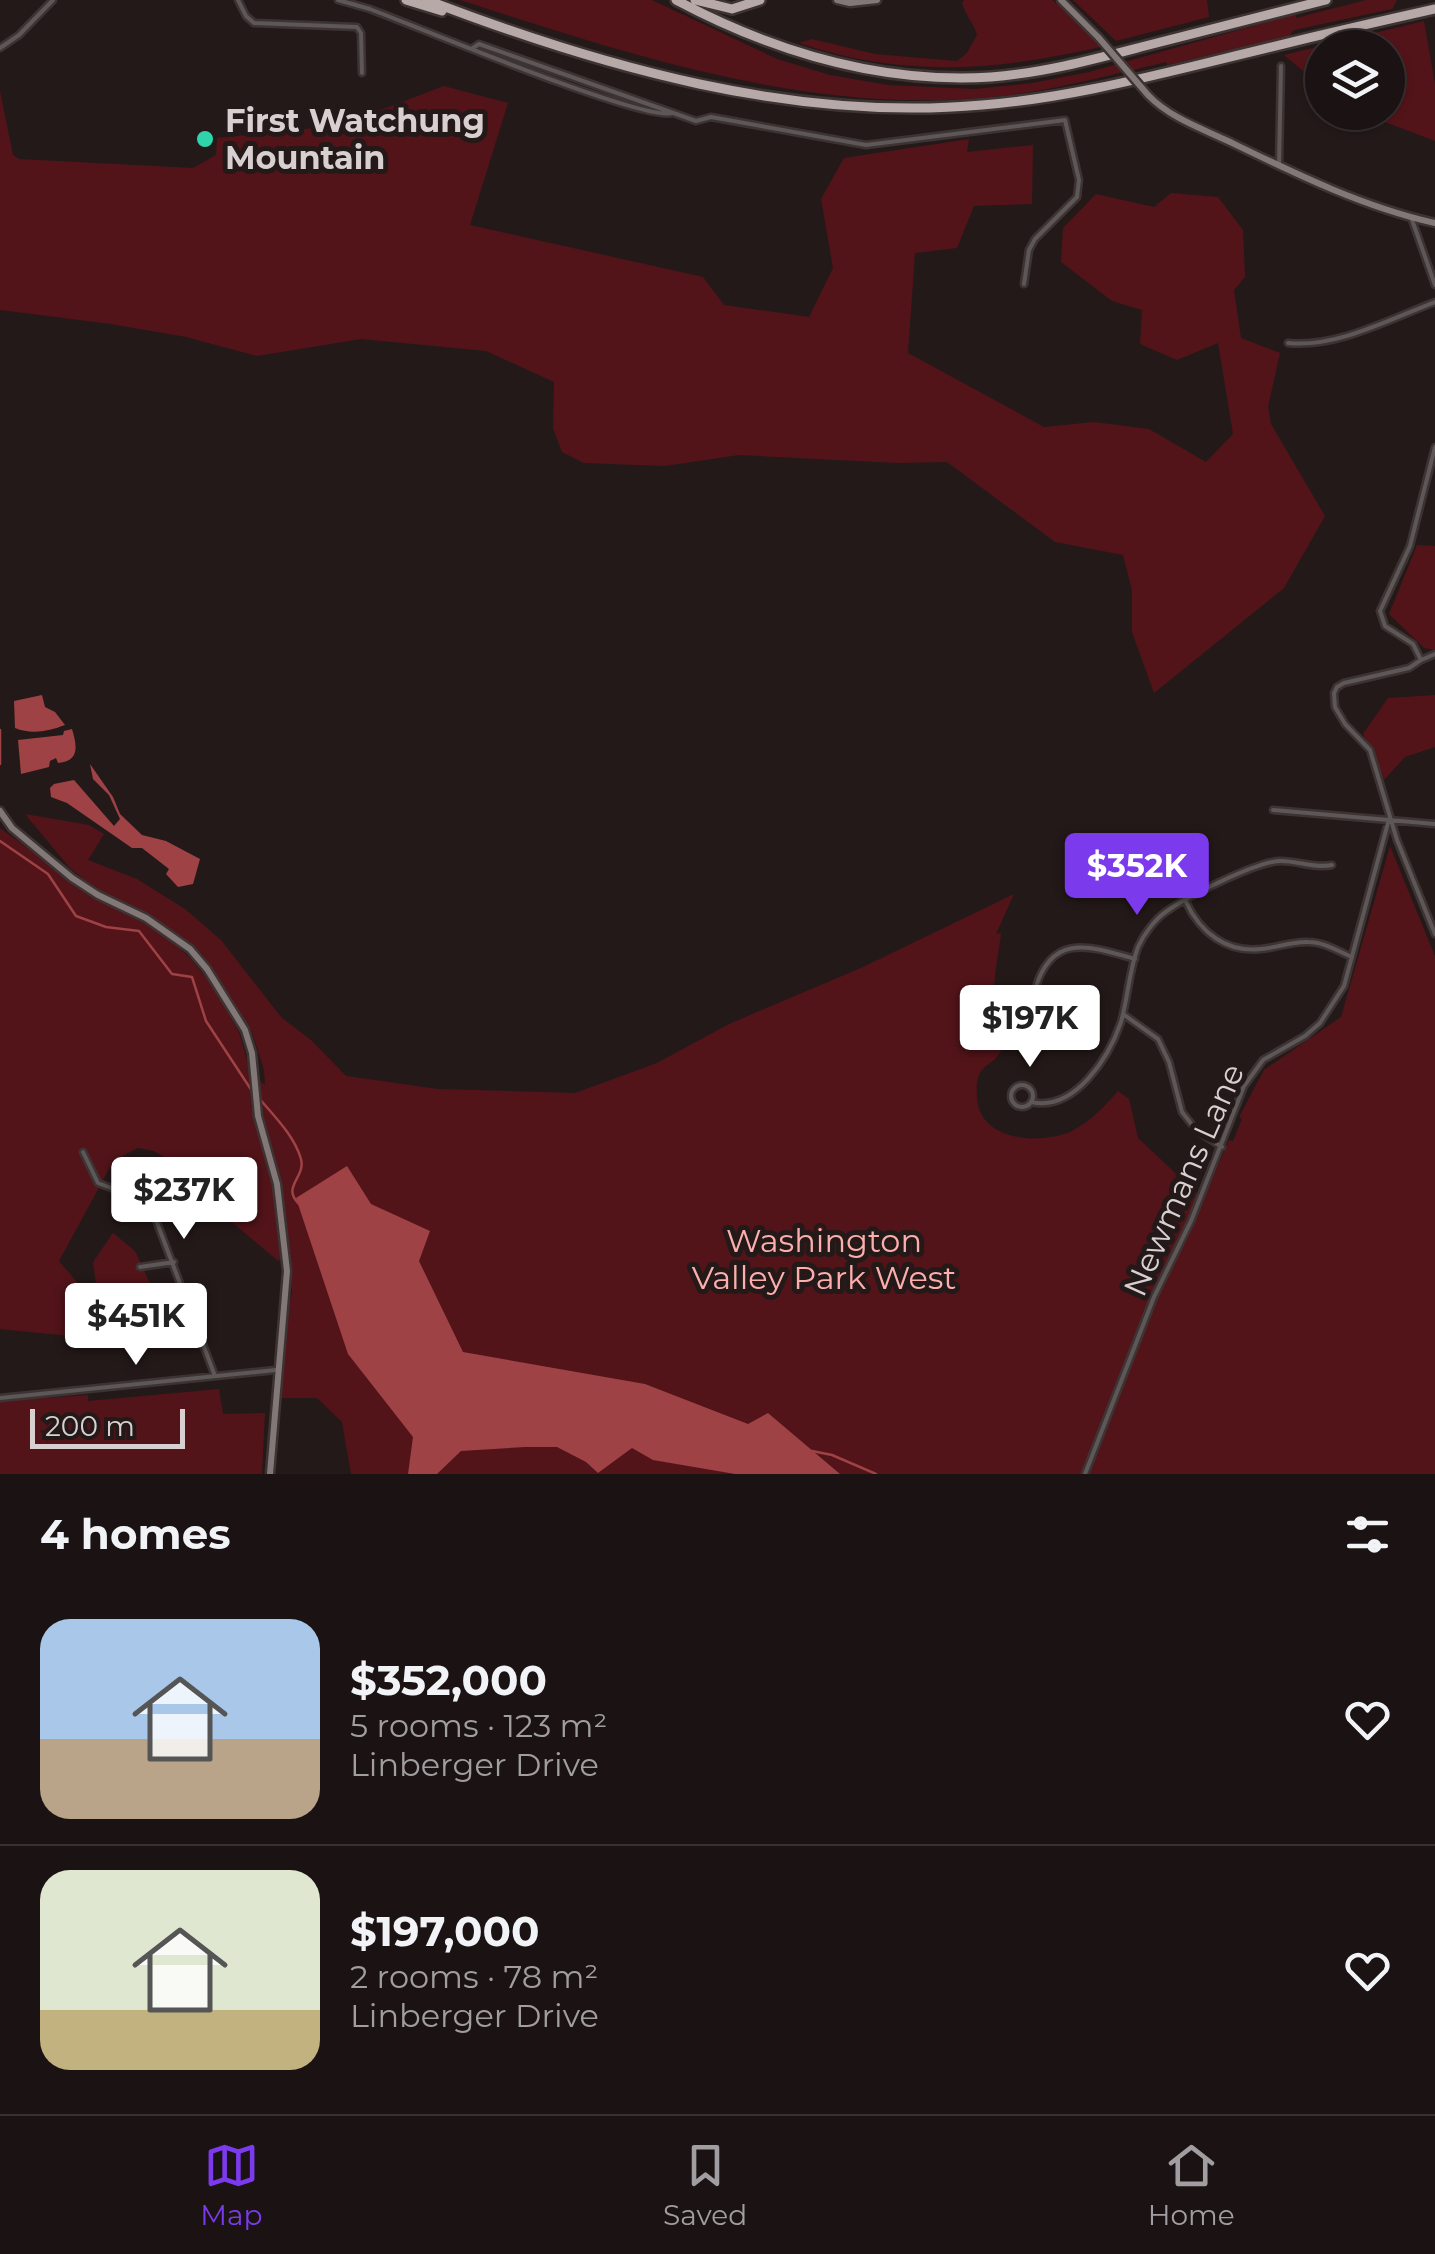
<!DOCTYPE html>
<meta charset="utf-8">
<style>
body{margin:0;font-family:Montserrat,sans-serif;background:#241c1c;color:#f1f3f6;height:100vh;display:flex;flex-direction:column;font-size:38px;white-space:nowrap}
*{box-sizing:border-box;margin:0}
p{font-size:32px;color:#a09ea0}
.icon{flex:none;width:55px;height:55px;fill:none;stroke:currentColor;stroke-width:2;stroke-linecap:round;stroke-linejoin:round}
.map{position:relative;height:1474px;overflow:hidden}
.sheet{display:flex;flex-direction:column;background:#1b1313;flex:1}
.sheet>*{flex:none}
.fabs{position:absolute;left:1305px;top:30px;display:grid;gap:20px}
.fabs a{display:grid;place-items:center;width:100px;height:100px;border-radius:50%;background:#1b1313;box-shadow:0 2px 8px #0004,0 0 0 2px #393233;font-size:50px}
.scale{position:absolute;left:30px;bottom:25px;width:155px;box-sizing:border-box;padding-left:10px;border:5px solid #d8d0d0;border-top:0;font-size:28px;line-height:35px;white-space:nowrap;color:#d8d0d0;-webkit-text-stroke:8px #241919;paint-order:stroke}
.price{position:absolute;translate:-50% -85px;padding:0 22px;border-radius:10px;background:#fff;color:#222;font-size:32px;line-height:65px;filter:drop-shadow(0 2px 5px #0008)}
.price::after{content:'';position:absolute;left:50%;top:60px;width:30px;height:22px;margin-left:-15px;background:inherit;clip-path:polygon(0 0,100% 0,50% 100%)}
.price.on{background:#7c3aed;color:#fff}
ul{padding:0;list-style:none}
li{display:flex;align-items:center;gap:30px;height:250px;padding:0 40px}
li+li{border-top:2px solid #393233}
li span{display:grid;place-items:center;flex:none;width:280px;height:200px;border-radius:30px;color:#555}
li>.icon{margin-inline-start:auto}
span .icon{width:120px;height:120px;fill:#fffc;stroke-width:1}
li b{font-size:42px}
h2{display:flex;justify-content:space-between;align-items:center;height:120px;padding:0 40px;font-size:42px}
.tab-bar{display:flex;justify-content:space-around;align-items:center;height:140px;border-top:2px solid #393233;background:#1b1313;font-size:28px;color:#a09ea0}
.tab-bar a{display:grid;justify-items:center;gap:5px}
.tab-bar .on{color:#7c3aed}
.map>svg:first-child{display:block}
</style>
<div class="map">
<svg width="1435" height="1474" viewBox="0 0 1435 1474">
<rect width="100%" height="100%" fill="#241919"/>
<!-- green -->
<path fill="#521419" d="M 460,0 L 652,0 L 777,59 L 830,75 L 888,85 L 975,89 L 1032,83 L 1089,72 L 1296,14 L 1296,18 L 1366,0 L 1397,0 L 1392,9 L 1294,30 L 1289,36 L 1167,65 L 1166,62 C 1114,74 1063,88 1010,95 C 822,119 636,57 460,0 Z
M 965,0 L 1052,0 L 1073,17 L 1100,47 C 995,71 903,78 799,43 L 812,39 L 875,54 L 957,61 L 967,53 L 977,35 C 974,23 965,15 962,2 Z
M 1073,0 L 1207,0 L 1209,17 L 1116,41 Z
M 1424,21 L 1435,84 L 1435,141 L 1361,113 L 1388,112 L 1388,48 L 1322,48 L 1322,87 L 1284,55 Z
M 444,86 L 508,103 L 470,225 L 703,277 L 724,305 L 809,317 L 833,268 L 821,199 L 844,158 L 969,139 L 967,152 L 1033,145 L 1032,204 L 974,206 L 957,248 L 915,253 L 908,353 L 1044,427 L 1094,422 L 1149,429 L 1206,462 L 1233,434 L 1218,343 L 1177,360 L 1140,344 L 1142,310 L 1112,301 L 1061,262 L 1063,228 L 1096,194 L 1154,207 L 1171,193 L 1218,197 L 1243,230 L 1245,277 L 1234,290 L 1241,338 L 1280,353 L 1268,407 L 1271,424 L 1325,516 L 1284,588 L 1154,693 L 1132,632 L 1132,590 L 1123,555 L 1055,542 L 947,462 L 898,463 L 739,455 L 665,466 L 584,463 L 562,452 L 553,428 L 554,382 L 486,351 L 361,339 L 257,356 L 186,337 L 111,324 L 0,310 L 0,91 L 13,155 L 19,159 L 193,168 L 216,155 L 217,138 L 354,124 L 365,116 Z
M 1417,545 L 1435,546 L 1435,650 L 1424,648 L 1389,614 Z
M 1435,695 L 1435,747 L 1405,757 L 1384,780 L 1363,734 L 1388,698 Z
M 25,814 L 89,825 L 104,834 L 88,860 L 137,879 L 185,909 L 221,940 L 281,1017 L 312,1041 L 346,1076 L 438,1089 L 575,1093 L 657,1063 L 729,1024 L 863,967 L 1014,894 L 996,934 L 1001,933 C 999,954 991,983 996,1003 C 1000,1018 1010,1030 1003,1047 C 993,1071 974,1059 977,1098 C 980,1142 1041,1145 1072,1131 C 1091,1121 1104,1107 1118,1091 L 1129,1099 L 1138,1138 L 1203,1199 L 1229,1140 L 1233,1141 L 1242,1119 L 1239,1117 L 1264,1070 L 1341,1017 L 1390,846 L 1435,956 L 1435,1474 L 351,1474 L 342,1422 L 317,1398 L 280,1398 L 284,1327 L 292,1292 L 289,1263 L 277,1260 L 228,1219 L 211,1219 L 212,1186 L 154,1151 L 138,1148 L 114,1160 L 59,1261 L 88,1295 L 96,1285 L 93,1262 L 113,1233 L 135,1251 L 153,1290 L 172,1303 L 169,1322 L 144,1345 L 127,1343 L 101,1324 L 90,1338 L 0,1329 L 0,828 L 87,892 L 167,936 L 192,960 L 211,984 L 239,1032 L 250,1071 L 251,1108 L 261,1098 L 260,1081 L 265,1085 L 264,1070 L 252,1032 L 202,954 L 156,921 L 101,893 L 69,867 Z
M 219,1389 L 223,1414 L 265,1413 L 262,1474 L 0,1474 L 0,1401 L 88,1395 L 88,1401 Z"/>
<!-- water -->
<path fill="#9e4246" d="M 42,695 L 45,707 L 55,712 L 65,725 C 49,731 32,735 15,728 L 14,701 Z
M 72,729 C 77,746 80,761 58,763 L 56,758 L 50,761 L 49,767 L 21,774 L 18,740 L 63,735 L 64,731 Z
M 90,764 L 113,797 L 120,814 L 142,835 L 166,841 L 200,859 L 193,884 L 178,887 L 166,874 L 169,869 L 142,848 L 132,848 L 67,803 L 51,797 L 50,788 L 54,784 L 74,780 L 114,826 L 120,819 L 109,795 L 93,779 Z
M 347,1166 L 371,1204 L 430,1231 L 419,1261 L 463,1352 L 645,1384 L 748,1424 L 768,1413 L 840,1474 L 735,1474 L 653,1460 L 632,1448 L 598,1473 L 586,1462 L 557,1447 L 525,1447 L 461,1451 L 437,1474 L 408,1474 L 413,1437 L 348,1354 L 296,1198 Z"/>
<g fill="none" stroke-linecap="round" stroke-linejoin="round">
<!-- stream -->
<path stroke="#9e4246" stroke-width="2.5" d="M 0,730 L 0,764
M 0,841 L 48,874 L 76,916 L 106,927 L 139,931 L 172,974 L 192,977 L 206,1021 L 252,1091
M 258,1097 C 273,1115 294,1135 301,1159 C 306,1177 281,1187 299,1204
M 812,1451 L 832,1455 L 876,1474"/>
<defs>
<path id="street" d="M 238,0 L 246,16 L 254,23 L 357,27 L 361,33 L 362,73
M 338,0 L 370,9 C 415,26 644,122 672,113
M 0,48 L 19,35 L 53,0
M 473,48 L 479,44 L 696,121 L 711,117 L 866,145 L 1065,120 L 1079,180 L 1077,197 L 1035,239 L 1029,250 L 1024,284
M 1279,164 L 1281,66
M 1411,217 L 1435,285
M 1288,343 C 1337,348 1390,319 1435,302
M 1435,447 L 1410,546 L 1380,611 L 1385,626 L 1413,644 L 1421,660 L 1409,668 L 1344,683 L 1337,687 L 1334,693 L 1335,707 L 1345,724 L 1370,750 L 1397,840 L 1435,934
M 1421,660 L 1435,654
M 1273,810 L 1435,824
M 1186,902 C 1200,932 1226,953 1261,949 C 1277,948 1292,941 1308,942 C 1324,942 1338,951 1352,957
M 1035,990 C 1051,932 1090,946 1135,959
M 1123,1014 L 1158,1039 L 1169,1062 L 1182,1112 L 1197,1131 L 1222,1147
M1011 1096a11 11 0 1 1 22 0a11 11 0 1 1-22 0Z
M 1031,1102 C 1075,1112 1109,1057 1121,1022 C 1128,997 1129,971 1138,947 C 1144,934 1155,919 1167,911 C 1188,896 1254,863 1279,861 C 1296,860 1315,869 1332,865
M 83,1152 L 98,1183 L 138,1198 L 153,1212 L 215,1376
M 140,1267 L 174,1262
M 0,1398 L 276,1370
M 1085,1474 L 1154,1297 L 1191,1221 L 1244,1086 L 1263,1060 L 1305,1036 L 1320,1023 L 1344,986 L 1389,819"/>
<path id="secondary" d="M 837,0 L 850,3 L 877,0
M 1061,0 L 1099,38
M 1148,95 C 1169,117 1200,128 1228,141 C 1294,173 1363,207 1435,223
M 0,811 L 12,828 L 72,878 L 98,895 L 146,918 L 190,949 L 207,969 L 245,1030 L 252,1053 L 258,1116 L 277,1184 L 287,1271 L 270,1474"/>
<path id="highway" d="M 406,0 L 442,11
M 427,0 C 601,67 794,122 982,105 C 1058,99 1132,81 1206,63 C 1282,44 1359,26 1435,9
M 676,0 C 774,52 879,84 991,77 C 1042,73 1091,60 1141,47 C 1202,32 1264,16 1326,0
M 695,0 L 732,9 L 760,0"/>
</defs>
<!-- street casing -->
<use href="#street" stroke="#3d3333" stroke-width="9"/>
<!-- secondary casing -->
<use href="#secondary" stroke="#3d3333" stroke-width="11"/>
<!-- highway casing -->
<use href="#highway" stroke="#3d3333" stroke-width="14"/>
<!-- street -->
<use href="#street" stroke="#5d5757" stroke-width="4"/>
<!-- secondary -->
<use href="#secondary" stroke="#817877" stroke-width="6"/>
<!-- highway -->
<use href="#highway" stroke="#b7a9a8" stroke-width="9"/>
<defs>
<path id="secondary-bridge" d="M 1099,38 L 1148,95"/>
</defs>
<!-- secondary-bridge casing -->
<use href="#secondary-bridge" stroke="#3d3333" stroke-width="11" stroke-linecap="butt"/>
<!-- secondary-bridge -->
<use href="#secondary-bridge" stroke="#817877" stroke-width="6"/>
</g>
<!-- markers -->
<circle fill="#30d4aa" stroke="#241919" stroke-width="4" cx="205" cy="139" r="10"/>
<g text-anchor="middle" stroke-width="10" stroke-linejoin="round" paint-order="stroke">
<!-- poi labels -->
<g font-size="32" font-weight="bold" fill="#d8d0d0" stroke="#241919" text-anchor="start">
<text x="225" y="132">First Watchung<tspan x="225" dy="37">Mountain</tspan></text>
</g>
<!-- street labels -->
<g font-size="32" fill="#d8d0d0" stroke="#241919">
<text transform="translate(1184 1180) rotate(-66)" y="11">Newmans Lane</text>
</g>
<!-- park labels -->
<g font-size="32" fill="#fbaeac" stroke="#241919">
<text x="824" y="1252">Washington<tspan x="824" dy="37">Valley Park West</tspan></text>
</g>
</g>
</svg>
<div class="fabs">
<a><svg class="icon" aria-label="layers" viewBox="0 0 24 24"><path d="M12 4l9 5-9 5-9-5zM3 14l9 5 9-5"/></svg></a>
</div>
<div class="scale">200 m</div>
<b class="price on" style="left:1137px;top:918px">$352K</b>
<b class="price" style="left:1030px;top:1070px">$197K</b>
<b class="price" style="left:184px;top:1242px">$237K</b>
<b class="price" style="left:136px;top:1368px">$451K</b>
</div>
<section class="sheet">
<h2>4 homes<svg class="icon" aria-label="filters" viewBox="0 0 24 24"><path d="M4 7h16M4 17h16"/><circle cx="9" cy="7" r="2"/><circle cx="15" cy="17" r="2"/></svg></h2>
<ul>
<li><span style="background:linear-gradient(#a9c7e8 60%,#b9a48a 0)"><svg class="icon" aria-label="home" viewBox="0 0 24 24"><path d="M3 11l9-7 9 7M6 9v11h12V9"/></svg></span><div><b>$352,000</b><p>5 rooms · 123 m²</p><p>Linberger Drive</p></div><svg class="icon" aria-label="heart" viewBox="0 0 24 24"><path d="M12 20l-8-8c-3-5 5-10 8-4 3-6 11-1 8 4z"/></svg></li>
<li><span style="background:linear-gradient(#dfe7d0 70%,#c2b280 0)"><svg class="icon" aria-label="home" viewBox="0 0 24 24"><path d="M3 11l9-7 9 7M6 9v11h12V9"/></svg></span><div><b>$197,000</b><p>2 rooms · 78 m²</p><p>Linberger Drive</p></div><svg class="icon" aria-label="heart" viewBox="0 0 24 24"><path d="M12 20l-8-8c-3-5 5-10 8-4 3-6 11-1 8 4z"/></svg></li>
</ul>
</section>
<nav class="tab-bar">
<a class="on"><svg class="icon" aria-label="map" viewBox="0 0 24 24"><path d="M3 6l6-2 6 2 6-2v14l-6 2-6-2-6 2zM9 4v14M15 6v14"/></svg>Map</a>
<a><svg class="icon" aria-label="saved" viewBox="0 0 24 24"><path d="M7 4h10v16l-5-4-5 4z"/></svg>Saved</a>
<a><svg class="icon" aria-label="home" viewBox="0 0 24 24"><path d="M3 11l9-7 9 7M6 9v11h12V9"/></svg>Home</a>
</nav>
